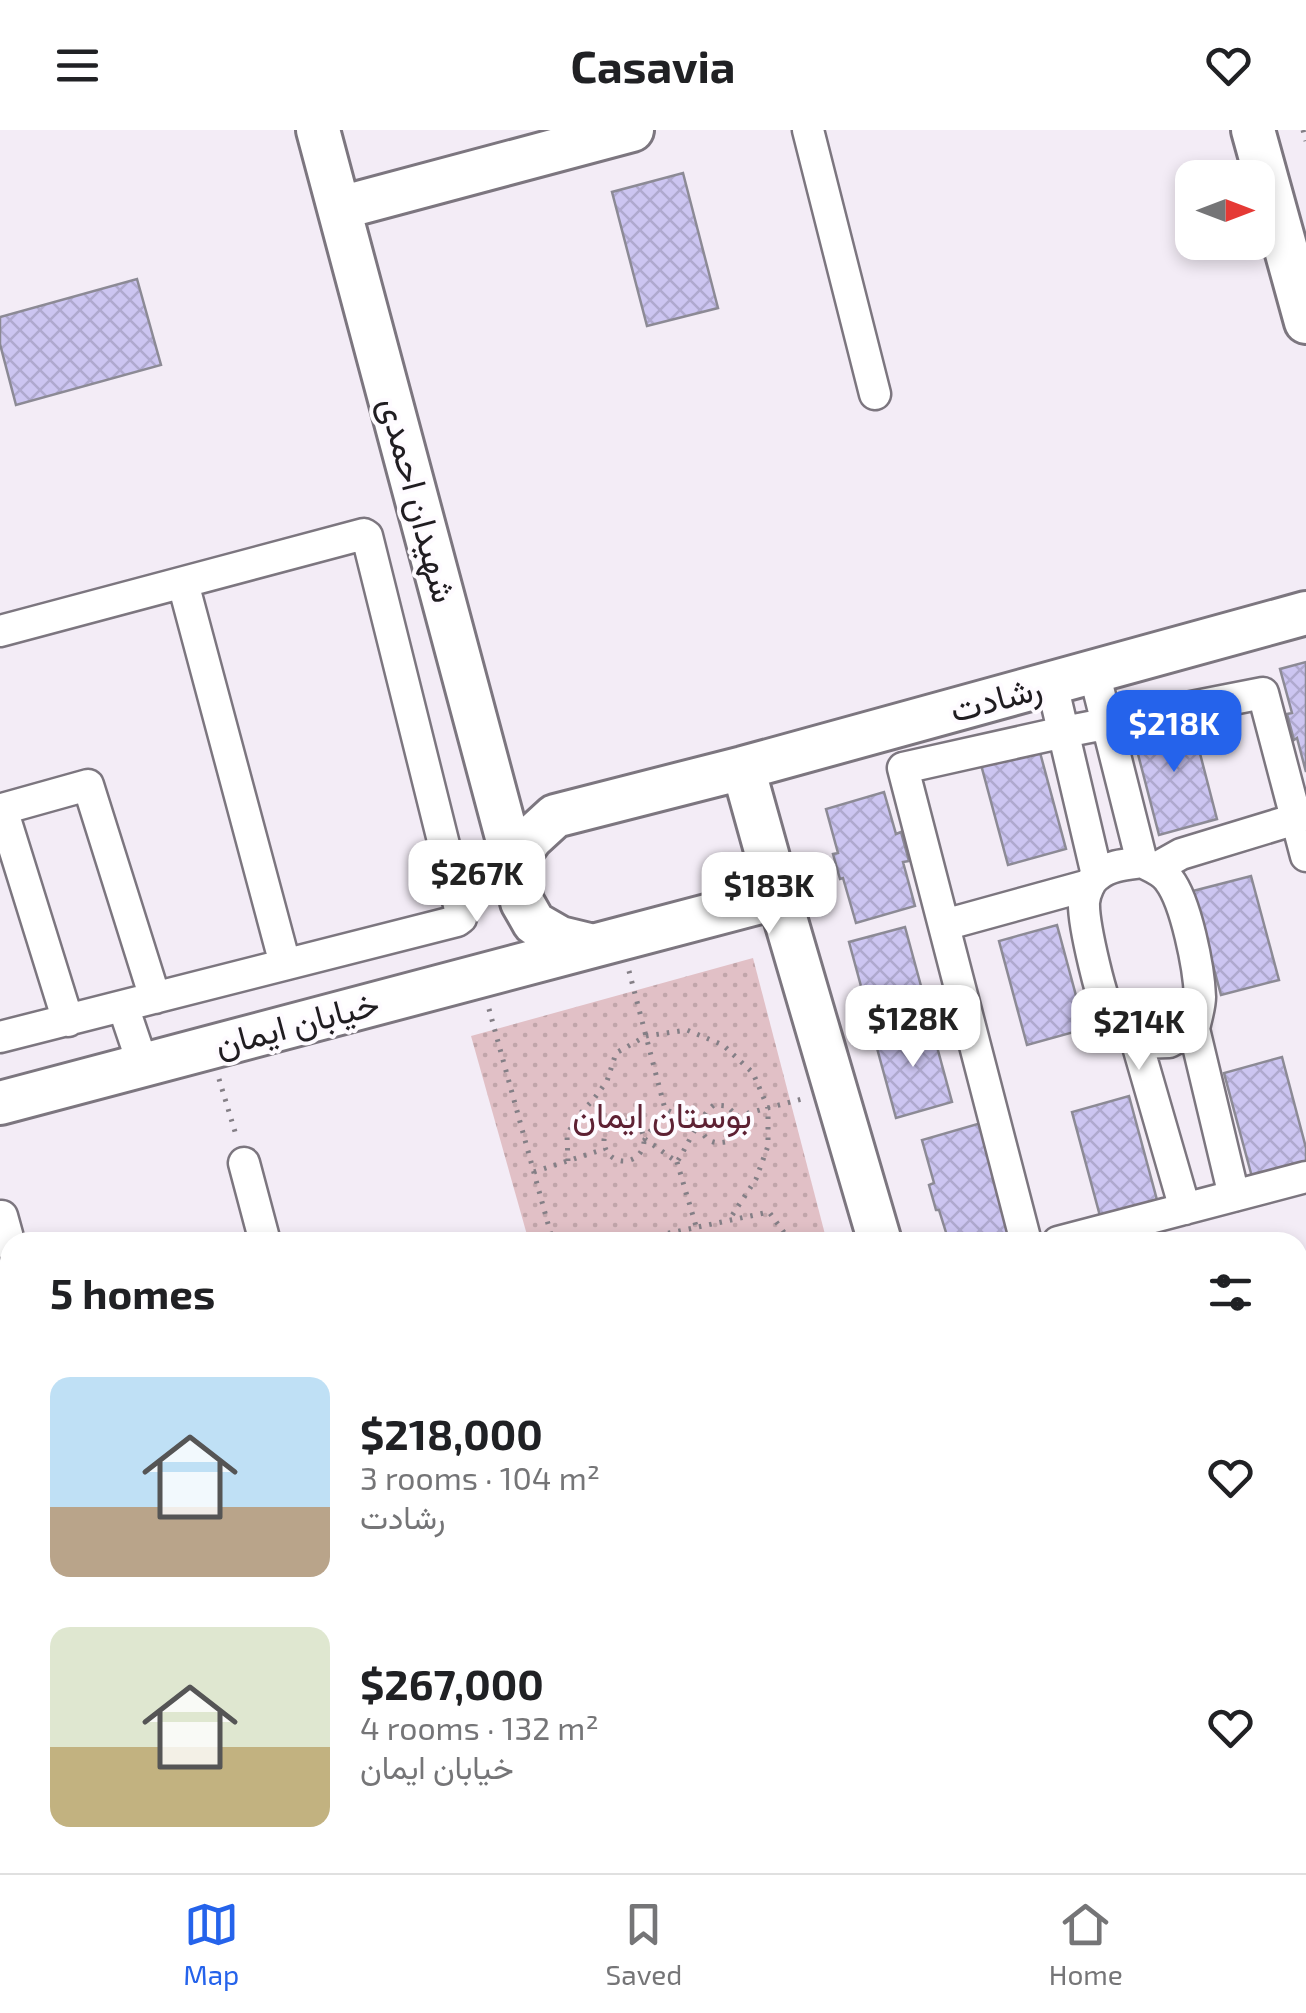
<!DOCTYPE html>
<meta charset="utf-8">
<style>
body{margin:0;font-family:"Exo 2",Vazirmatn,sans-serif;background:#f2f2f2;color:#202124;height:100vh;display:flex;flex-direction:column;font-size:38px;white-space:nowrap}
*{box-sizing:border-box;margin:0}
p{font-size:32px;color:#757577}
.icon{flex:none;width:55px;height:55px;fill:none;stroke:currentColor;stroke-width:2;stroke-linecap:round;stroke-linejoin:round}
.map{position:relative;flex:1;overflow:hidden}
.sheet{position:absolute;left:0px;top:1102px;width:1308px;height:642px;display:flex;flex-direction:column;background:#fff;border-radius:30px 30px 0 0;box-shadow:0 5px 15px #0003}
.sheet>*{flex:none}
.needle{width:65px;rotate:90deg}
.tools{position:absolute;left:1175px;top:30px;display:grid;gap:20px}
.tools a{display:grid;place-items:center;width:100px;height:100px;border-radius:20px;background:#fff;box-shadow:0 5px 15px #0003;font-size:50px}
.price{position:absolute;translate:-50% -85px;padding:0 22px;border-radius:20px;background:#fff;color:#222;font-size:32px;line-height:65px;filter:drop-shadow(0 2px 5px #0008)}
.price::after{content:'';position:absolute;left:50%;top:60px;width:30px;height:22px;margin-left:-15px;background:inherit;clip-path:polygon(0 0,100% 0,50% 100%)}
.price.current{background:#2563eb;color:#fff}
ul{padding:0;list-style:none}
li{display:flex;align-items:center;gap:30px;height:250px;padding:0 50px}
li span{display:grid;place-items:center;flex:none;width:280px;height:200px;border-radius:20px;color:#555}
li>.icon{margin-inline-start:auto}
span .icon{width:120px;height:120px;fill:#fffc;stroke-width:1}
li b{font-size:42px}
h2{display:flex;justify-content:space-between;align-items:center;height:120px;padding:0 50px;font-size:42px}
header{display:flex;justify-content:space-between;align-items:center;height:130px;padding:0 50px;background:#fff;font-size:45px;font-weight:700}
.menu{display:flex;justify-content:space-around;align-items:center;height:140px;border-top:2px solid #e0e0e0;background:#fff;font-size:28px;color:#757577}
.menu a{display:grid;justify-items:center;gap:5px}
.menu .current{color:#2563eb}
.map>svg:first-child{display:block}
</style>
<header><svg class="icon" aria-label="menu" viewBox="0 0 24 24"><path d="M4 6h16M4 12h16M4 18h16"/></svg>Casavia<svg class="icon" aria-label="heart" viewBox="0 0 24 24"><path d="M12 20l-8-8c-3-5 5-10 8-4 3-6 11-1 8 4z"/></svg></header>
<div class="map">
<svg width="1306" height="1743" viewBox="0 0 1306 1743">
<defs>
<pattern id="park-dots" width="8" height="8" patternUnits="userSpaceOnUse" patternTransform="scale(2.5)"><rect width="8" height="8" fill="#e1c0c6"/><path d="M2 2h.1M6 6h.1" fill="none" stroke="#c1a5aa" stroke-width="1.8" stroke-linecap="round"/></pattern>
<pattern id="building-cross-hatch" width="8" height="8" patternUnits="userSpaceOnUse" patternTransform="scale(2.5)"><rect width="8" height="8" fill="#ccc5f1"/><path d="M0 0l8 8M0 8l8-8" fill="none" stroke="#afa9ce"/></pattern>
</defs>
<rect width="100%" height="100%" fill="#f3ecf6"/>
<!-- park -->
<path fill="url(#park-dots)" d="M 753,828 L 827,1112 L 529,1112 L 471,906 Z"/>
<!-- building -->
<path fill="url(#building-cross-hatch)" stroke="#8c8a95" stroke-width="2.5" d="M 683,43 L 718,178 L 647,196 L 612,62 Z
M 137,149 L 161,235 L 16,275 L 0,214 L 0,187 Z
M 1306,532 L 1306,642 L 1297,608 L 1294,610 L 1287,584 L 1292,583 L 1280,539 Z
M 1190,585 L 1217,689 L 1159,705 L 1132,601 Z
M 1038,615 L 1066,719 L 1008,735 L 980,631 Z
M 884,662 L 896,704 L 901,702 L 909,731 L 903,732 L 915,776 L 856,793 L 843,748 L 840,749 L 833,724 L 838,723 L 826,679 Z
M 1251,746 L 1279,850 L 1221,865 L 1193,761 Z
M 1057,795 L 1085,899 L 1027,915 L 999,811 Z
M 905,797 L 927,878 L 871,893 L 849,812 Z
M 930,891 L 952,972 L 896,988 L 874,907 Z
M 1282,927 L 1306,1018 L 1306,1032 L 1252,1047 L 1224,943 Z
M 1129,966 L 1157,1070 L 1100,1086 L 1072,982 Z
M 981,993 L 1011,1107 L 992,1112 L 949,1112 L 939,1080 L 936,1080 L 929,1055 L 934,1053 L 922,1010 Z"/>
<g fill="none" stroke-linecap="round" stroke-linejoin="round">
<defs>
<path id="street" d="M 808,0 L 875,264
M 183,453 L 285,834
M 0,501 L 364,404 L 367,406 L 461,783 L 461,788 L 457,791 L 0,907
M 1094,542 L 1142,732
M 1052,554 L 1097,745
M 1142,732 C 1152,737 1163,741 1169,750 C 1186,772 1199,838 1200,867 C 1200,877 1196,888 1194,899 L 1169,912 L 1137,913 C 1130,907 1120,900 1114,893 C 1102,878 1083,792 1084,772 C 1085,763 1090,750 1098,745 C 1110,735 1128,734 1142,732 Z
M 1156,738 L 1181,724 L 1296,689
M 944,795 L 1089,755
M 123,876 L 143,935
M 68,891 L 2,679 L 88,655 L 155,868
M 1194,899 L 1234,1066
M 1137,913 L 1185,1079
M 244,1033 L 265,1112
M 2,1086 L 10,1115
M 1026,1112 L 903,638 L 1064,602 L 1263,563 L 1306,726
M 1058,1112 L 1306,1047
M 1298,1175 L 1306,1175
M 171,1735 L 173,1743
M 428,1735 L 430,1743
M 654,1735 L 656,1743"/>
<path id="secondary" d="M 318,0 L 516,741
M 1253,0 L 1306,192
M 340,78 L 632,0
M 743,638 L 779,767 L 593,816 L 560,808 L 534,793 L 522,772 L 516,741 L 521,722 L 531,708 L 555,686 Z
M 743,638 L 1306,483
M 779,767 L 880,1112
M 0,973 L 593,816
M 0,1498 L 10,1495"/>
<path id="primary" d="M 1298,1722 L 1306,1712"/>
</defs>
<!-- street casing -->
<use href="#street" stroke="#7c767f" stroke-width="35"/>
<!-- secondary casing -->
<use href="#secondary" stroke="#7c767f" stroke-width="48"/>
<!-- primary casing -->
<use href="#primary" stroke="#7c767f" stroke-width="52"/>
<!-- path -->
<path stroke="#847f86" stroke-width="5" stroke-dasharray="2.5 8" stroke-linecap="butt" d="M 1303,0 L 1306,11
M 629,841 L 665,979
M 489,879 L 553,1112
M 219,949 L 236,1005
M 737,986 L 802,969
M604 1011a20 20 0 1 1 40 0a20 20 0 1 1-40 0Z
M 699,996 C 706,1012 713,1015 730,1011 L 738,1000 L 737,986 L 727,976 L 714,975 C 700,985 688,1015 677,1032 L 645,1009 L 665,979 L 699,996
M 568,1031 L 567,1006 L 575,989 L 593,970 L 607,951 L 616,923 L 646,906 L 687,900 L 723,915 L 753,943 L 768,978 L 768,1016 L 756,1049 L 729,1090
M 677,1032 L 696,1096
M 534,1042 L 604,1019
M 627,1112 L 769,1082 L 791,1112"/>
<!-- street -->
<use href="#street" stroke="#fff" stroke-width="30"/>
<!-- secondary -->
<use href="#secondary" stroke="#fff" stroke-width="42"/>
<!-- primary -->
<use href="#primary" stroke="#fff" stroke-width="48"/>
</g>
<g text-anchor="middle" stroke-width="8" stroke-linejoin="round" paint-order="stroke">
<!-- street labels -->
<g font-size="35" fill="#201d21" stroke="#fefbff">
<text transform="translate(418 370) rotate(75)" y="12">شهیدان احمدی</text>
<text transform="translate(996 569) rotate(-15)" y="12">رشادت</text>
<text transform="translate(297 894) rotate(-15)" y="12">خیابان ایمان</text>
</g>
<!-- park labels -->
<g font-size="35" fill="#5e2133" stroke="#fefbff">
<text x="662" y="998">بوستان ایمان</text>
</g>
</g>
</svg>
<div class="tools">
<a><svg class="needle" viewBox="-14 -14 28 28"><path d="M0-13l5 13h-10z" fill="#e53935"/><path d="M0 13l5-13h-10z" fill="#757577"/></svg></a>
</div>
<b class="price current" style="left:1174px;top:645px">$218K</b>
<b class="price" style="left:477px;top:795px">$267K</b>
<b class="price" style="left:769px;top:807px">$183K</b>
<b class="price" style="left:913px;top:940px">$128K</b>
<b class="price" style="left:1139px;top:943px">$214K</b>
<section class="sheet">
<h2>5 homes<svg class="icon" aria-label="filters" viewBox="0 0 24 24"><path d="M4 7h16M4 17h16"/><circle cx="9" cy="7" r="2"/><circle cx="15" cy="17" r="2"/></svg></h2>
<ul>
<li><span style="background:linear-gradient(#bfe0f5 65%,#b9a48a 0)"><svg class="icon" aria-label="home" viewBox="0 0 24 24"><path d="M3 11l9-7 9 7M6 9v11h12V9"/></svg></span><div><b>$218,000</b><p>3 rooms · 104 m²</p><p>رشادت</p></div><svg class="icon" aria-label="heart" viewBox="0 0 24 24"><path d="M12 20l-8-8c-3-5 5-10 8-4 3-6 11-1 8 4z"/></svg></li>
<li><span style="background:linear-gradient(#dfe7d0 60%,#c2b280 0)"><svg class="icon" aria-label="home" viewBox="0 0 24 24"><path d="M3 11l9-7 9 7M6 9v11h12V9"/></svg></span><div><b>$267,000</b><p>4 rooms · 132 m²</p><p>خیابان ایمان</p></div><svg class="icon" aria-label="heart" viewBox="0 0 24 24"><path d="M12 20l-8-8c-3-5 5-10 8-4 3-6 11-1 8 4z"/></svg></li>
</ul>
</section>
</div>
<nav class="menu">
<a class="current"><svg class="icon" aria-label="map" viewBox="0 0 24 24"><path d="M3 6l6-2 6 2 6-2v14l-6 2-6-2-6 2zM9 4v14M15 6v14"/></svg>Map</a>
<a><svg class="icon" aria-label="saved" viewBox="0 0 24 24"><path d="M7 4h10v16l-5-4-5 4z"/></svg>Saved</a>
<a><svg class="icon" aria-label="home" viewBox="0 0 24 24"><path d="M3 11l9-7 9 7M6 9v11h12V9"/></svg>Home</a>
</nav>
